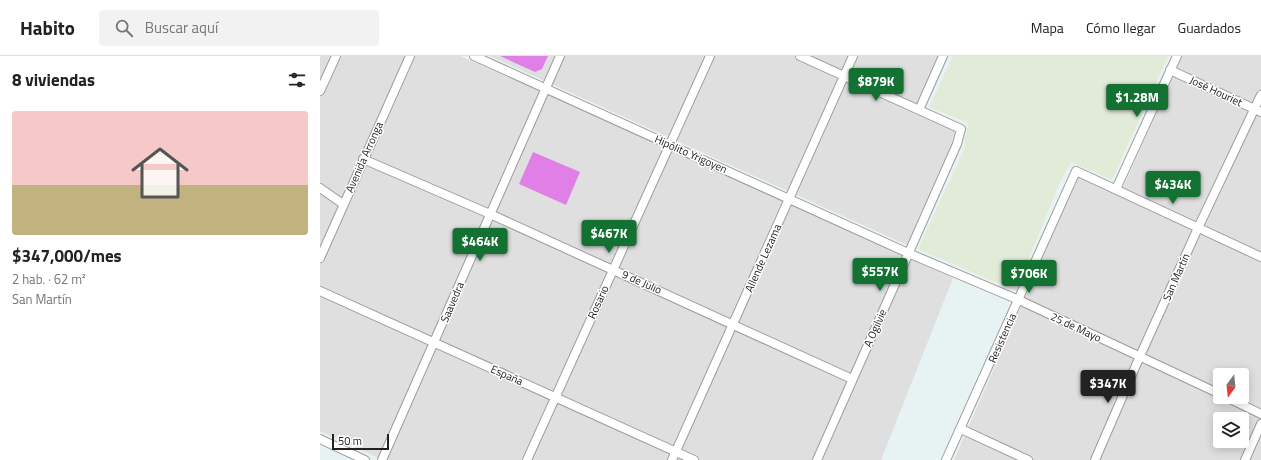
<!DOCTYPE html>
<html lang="es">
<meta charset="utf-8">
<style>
body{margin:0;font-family:"Titillium Web",sans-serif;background:#f2f2f2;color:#222;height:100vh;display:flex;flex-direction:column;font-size:15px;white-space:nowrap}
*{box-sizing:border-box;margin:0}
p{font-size:13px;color:#767676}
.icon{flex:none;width:22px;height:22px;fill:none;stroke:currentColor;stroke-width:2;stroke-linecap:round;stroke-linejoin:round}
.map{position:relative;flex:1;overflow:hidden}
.sheet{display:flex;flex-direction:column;background:#fff;width:320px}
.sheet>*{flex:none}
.needle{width:26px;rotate:195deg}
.tools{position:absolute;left:893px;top:312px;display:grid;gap:8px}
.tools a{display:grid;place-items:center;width:36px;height:36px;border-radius:4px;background:#fff;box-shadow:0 2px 10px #0003;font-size:20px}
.scale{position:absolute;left:12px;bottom:10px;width:57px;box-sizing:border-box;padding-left:4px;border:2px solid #212121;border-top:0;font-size:11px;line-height:14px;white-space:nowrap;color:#212121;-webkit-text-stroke:3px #fff;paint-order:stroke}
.price{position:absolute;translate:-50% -34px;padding:0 9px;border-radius:4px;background:#137132;color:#fff;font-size:13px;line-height:26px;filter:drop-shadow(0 1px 2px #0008)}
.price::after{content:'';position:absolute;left:50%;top:24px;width:12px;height:9px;margin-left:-6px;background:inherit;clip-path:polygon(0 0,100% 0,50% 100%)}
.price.current{background:#222;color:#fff}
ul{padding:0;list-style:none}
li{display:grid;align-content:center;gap:8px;height:212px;padding:0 12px}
li span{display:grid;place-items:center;height:124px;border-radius:4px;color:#555}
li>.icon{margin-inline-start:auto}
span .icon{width:72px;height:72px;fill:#fffc;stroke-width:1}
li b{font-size:17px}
h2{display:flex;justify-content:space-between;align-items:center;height:48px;padding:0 12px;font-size:17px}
header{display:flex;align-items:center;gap:24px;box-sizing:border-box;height:56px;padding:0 20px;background:#fff;border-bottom:1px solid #e0e0e0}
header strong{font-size:19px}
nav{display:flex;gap:22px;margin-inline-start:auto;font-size:14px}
.search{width:280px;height:36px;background:#f2f2f2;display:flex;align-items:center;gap:10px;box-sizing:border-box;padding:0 14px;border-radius:4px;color:#767676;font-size:15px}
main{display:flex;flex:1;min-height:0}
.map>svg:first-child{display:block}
</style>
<header>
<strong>Habito</strong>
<div class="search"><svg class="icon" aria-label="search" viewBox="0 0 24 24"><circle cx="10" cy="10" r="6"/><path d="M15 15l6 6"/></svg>Buscar aquí</div>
<nav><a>Mapa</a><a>Cómo llegar</a><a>Guardados</a></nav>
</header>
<main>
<section class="sheet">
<h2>8 viviendas<svg class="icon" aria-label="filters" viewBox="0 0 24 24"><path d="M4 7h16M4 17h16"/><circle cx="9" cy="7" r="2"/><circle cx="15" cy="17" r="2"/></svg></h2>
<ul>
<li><span style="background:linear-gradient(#f6c9c9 60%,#c2b280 0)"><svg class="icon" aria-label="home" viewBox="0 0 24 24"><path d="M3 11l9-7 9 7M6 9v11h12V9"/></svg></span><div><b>$347,000/mes</b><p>2 hab. · 62 m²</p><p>San Martín</p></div></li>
</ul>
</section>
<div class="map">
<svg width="941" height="404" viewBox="0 0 941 404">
<rect width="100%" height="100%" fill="#e7f2f2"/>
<!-- residential -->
<path fill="#dedfde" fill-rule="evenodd" d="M 0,0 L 140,0 L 353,94 L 633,222 L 561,404 L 63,404 L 0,375 Z
M 170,0 L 618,0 L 594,56 L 635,74 L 631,89 L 587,189 Z
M 862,0 L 941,0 L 941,404 L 634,404 L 761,114 L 803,132 ZM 900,319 L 922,319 L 922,341 L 900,341 ZM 900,363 L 922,363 L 922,385 L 900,385 Z"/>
<!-- railway -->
<path fill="#e2ebd8" d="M 633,0 L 848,0 L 792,124 L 751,106 L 739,128 L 696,235 L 598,193 L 643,96 L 648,67 L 609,51 Z"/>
<!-- pitch -->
<path fill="#e080e6" d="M 180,0 L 228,0 L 222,13 L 215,16 Z
M 213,96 L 260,116 L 246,149 L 199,128 Z"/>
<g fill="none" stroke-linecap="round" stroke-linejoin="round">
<defs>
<path id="minor" d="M 154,0 L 588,197 L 699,244 L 900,338
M 480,0 L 641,73 L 637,88 L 497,404
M 850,14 L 941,56
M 0,35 L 16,0
M 599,54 L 623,0
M 43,103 L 170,158 L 532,323
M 0,132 L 23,148
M 796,133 L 857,0
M 0,202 L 90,0
M 0,235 L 374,404
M 906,341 L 941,358
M 641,373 L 708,404
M 0,383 L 45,404
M 62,404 L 240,0
M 207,404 L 390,0
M 352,404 L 533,0
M 626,404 L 756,115 L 941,201
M 775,404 L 820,300 L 878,172 L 941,39
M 925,404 L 941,368"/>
</defs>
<!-- minor casing -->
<use href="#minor" stroke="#9b9b9b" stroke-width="10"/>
<!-- minor -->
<use href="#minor" stroke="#fff" stroke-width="8"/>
</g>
<g text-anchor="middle" stroke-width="3" stroke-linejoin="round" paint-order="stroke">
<!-- street labels -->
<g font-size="11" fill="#212121" stroke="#fff">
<text transform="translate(896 35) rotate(25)" y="4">José Houriet</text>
<text transform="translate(371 98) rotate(24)" y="4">Hipólito Yrigoyen</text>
<text transform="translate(44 101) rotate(-66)" y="4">Avenida Arronga</text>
<text transform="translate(443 202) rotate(-66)" y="4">Allende Lezama</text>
<text transform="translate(856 221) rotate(-66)" y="4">San Martín</text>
<text transform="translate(322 226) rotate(24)" y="4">9 de Julio</text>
<text transform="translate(132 246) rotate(-67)" y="4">Saavedra</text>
<text transform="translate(278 246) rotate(-66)" y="4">Rosario</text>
<text transform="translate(756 271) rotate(25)" y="4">25 de Mayo</text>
<text transform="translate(555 272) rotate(-66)" y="4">A Ogilvie</text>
<text transform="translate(682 282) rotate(-66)" y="4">Resistencia</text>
<text transform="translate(187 319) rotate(24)" y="4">España</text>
</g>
</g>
</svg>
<div class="tools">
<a><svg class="needle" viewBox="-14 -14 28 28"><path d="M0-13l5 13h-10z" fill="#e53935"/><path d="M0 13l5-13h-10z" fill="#767676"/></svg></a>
<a><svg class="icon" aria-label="layers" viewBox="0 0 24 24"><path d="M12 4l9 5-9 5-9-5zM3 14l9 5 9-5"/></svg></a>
</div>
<div class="scale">50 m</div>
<b class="price" style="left:556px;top:46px">$879K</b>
<b class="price" style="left:817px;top:62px">$1.28M</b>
<b class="price" style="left:853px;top:149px">$434K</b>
<b class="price" style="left:289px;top:198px">$467K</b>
<b class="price" style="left:160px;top:206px">$464K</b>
<b class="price" style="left:560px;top:236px">$557K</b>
<b class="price" style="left:709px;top:238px">$706K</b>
<b class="price current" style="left:788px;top:348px">$347K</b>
</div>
</main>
